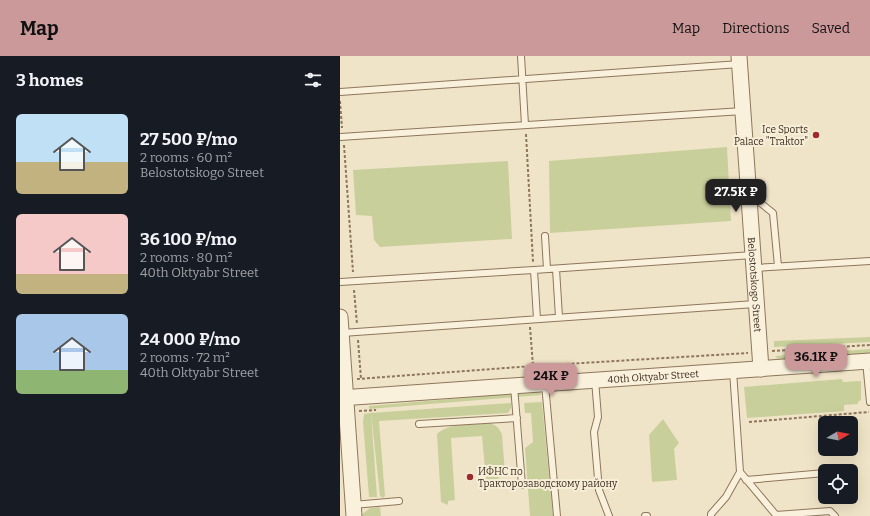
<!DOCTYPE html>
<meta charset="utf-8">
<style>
body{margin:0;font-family:Bitter,serif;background:#242831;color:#f1f3f6;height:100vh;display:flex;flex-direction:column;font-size:15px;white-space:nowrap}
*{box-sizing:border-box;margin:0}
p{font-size:13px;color:#9ea1a6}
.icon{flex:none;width:22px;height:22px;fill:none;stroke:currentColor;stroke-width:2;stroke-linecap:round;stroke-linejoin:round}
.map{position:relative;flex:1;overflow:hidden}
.drawer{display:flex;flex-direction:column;background:#171b24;width:340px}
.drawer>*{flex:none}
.needle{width:26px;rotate:80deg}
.controls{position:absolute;left:478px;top:360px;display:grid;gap:8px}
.controls a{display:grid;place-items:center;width:40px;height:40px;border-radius:6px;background:#171b24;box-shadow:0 4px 16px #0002;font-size:20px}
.price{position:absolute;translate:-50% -34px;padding:0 9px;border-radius:8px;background:#cc999b;color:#111;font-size:13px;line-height:26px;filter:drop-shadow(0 1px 2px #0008)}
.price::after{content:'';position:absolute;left:50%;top:24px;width:12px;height:9px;margin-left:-6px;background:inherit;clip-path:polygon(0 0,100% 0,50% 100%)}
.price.on{background:#222;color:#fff}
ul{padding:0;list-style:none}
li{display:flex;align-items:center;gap:12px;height:100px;padding:0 16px}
li span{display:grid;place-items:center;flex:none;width:112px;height:80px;border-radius:6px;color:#555}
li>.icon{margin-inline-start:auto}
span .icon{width:48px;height:48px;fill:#fffc;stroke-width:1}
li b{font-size:17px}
h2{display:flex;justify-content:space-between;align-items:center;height:48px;padding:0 16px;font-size:17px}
header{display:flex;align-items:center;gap:24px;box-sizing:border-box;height:56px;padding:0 20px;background:#cc999b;color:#111}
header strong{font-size:19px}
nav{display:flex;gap:22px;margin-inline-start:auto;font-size:14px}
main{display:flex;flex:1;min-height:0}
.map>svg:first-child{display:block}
</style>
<header>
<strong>Map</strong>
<nav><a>Map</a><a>Directions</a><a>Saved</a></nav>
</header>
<main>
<section class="drawer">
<h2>3 homes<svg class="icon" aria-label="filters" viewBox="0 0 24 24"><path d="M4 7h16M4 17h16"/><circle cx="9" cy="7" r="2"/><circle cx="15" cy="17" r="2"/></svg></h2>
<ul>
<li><span style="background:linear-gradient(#bfe0f5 60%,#c2b280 0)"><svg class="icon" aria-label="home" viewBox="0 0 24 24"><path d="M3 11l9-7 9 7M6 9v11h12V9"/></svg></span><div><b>27 500 ₽/mo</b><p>2 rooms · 60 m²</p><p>Belostotskogo Street</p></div></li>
<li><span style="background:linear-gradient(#f6c9c9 75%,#c2b280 0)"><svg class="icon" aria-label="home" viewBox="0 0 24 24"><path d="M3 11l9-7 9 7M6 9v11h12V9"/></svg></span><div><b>36 100 ₽/mo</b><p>2 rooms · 80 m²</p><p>40th Oktyabr Street</p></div></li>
<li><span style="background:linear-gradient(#a9c7e8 70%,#8fb573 0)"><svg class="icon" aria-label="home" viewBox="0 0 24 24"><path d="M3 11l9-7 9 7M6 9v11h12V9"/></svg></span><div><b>24 000 ₽/mo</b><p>2 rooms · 72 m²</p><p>40th Oktyabr Street</p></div></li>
</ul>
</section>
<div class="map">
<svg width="530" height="460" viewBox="0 0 530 460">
<rect width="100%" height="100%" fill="#f0e4c8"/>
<!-- green -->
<path fill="#c9cf9b" d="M 387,91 L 391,165 L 210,177 L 209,105 Z
M 168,105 L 172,183 L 40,191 L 34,184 L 32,160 L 16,159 L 13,114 Z
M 530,281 L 530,286 L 434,291 L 434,285 Z
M 530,293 L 530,298 L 439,304 L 435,300 Z
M 502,323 L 503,326 L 521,325 L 521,344 L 518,346 L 518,348 L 504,349 L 504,355 L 407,362 L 404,331 Z
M 200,335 L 201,339 L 29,353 L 29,350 Z
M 202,346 L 213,460 L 190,460 L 185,392 L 193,386 L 191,357 L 185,357 L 184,347 Z
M 171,347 L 171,352 L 168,357 L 39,365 L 45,440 L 43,442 L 40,440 L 31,357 Z
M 31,357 L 37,441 L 29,441 L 23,366 L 24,358 Z
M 323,363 L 339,387 L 334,393 L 337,424 L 312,426 L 309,379 Z
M 149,367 C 156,369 160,372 162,379 L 165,416 L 158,423 L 146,424 L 142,380 L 111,382 L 115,444 L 108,445 L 108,449 L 101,446 L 97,378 C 108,367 133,368 149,367 Z
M 40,451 L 41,460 L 20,460 L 30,452 Z"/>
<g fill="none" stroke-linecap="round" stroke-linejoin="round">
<defs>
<path id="service" d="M 181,0 L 185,69
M 0,36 L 400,8
M 0,81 L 403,55
M 412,140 L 433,157 L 438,210
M 205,180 L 207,213
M 414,212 L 530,205
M 216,213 L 219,261
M 194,214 L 197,263
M 0,226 L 194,214 L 413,199
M 2,277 L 415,248
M 526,305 L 530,346
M 255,324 L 258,361 L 254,376 L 259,434 L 269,460
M 205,328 L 217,460
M 174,330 L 182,429
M 79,368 L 177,362
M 400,416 L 436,459 L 490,455 L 495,460
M 406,424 L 485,417
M 13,449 L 59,445
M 305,460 L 307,460
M 371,460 L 371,458 L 386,441 L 400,416 L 393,315"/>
<g id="tertiary">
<path id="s1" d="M 399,0 L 421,313"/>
<path d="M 0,261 L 14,460"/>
<path id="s2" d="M 0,342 L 530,305"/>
</g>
</defs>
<!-- service casing -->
<use href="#service" stroke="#8d765c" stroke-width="8"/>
<!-- tertiary casing -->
<use href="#tertiary" stroke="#8d765c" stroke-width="17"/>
<!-- path -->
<path stroke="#8d765c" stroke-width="2" stroke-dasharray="3 2" stroke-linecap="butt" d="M 0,45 L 2,72
M 186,78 L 193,206
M 4,89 L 13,216
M 14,234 L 17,268
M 190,271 L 193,310
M 18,284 L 21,323
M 432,295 L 530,289
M 17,323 L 193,310 L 408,297
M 19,355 L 36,354
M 409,366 L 529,356"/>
<!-- service -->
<use href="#service" stroke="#faf1dc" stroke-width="6"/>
<!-- tertiary -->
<use href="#tertiary" stroke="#faf1dc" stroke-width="15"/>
</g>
<!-- markers -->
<g fill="#9e2a2b" stroke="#f7eed8" stroke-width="1.5">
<circle cx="476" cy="79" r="4"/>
<circle cx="130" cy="421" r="4"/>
</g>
<g text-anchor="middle" stroke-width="4" stroke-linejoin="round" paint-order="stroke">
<!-- poi labels -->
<g font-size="10" fill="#3d2e20" stroke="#f7eed8" text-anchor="end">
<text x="468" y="77">Ice Sports<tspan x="468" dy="12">Palace "Traktor"</tspan></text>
<text x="138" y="419" text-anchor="start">ИФНС по<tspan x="138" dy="12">Тракторозаводскому району</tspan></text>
</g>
<!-- street labels -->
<g font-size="10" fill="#3d2e20" stroke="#f7eed8">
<text dy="4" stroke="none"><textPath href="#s1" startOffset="229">Belostotskogo Street</textPath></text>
<text dy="4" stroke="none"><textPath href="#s2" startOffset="314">40th Oktyabr Street</textPath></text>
</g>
</g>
</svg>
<div class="controls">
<a><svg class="needle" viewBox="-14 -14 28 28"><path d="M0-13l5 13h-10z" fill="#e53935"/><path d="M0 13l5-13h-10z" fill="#9ea1a6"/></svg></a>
<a><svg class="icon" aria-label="locate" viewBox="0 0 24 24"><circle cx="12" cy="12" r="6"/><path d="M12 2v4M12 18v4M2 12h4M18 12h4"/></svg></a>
</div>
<b class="price on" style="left:396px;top:157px">27.5K ₽</b>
<b class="price" style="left:476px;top:322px">36.1K ₽</b>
<b class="price" style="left:211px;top:341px">24K ₽</b>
</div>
</main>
